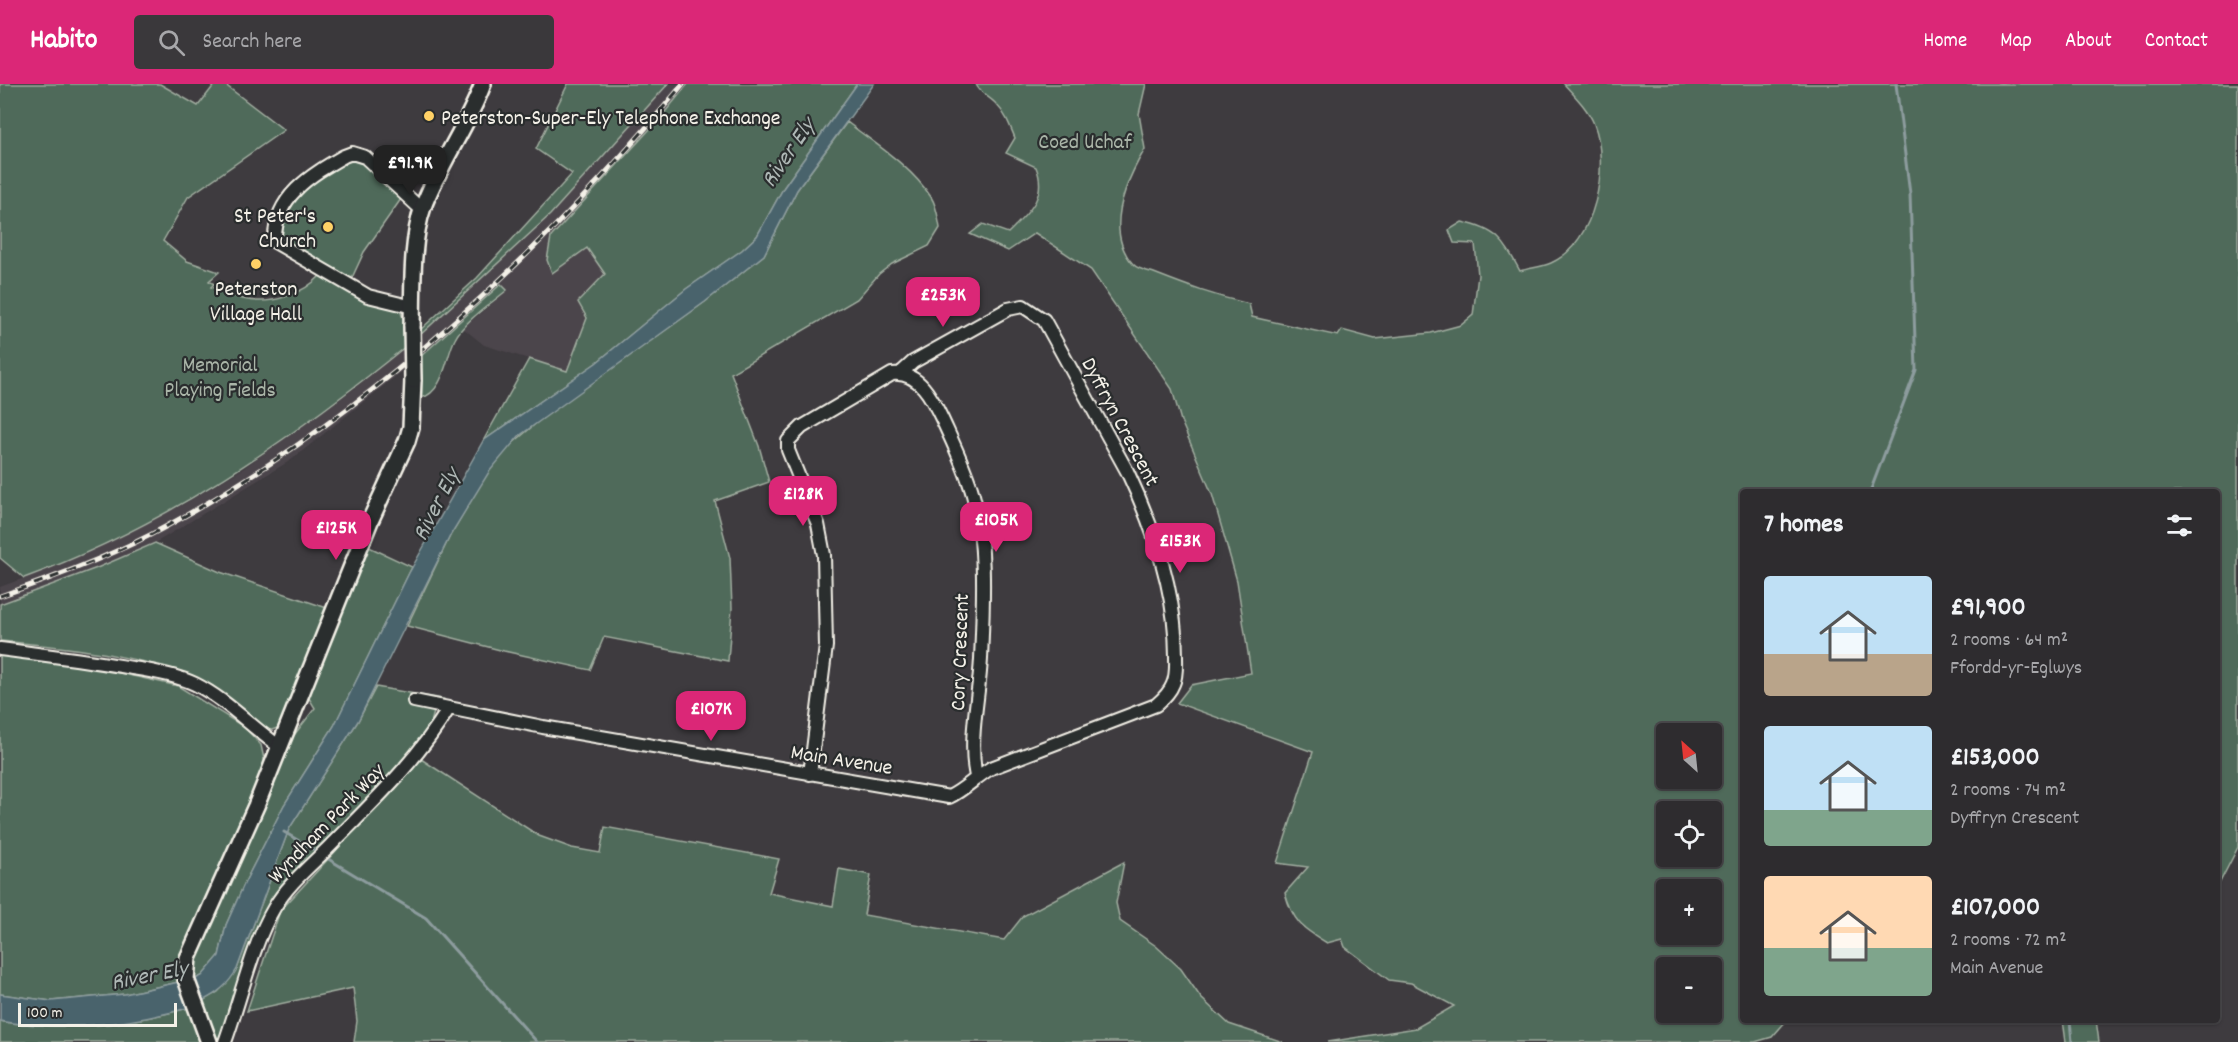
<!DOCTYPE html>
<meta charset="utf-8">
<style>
body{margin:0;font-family:Dekko,sans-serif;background:#3a383b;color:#f1f3f6;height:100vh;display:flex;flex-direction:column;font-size:22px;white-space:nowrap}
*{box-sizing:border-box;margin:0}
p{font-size:20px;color:#a7a7aa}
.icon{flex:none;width:33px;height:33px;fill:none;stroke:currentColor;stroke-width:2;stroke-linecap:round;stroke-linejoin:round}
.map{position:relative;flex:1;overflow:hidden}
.side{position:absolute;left:1740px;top:405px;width:480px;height:534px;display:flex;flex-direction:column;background:#2e2c2f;border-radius:6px;box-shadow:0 2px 4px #0004,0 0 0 2px #49484b}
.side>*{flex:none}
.needle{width:39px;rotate:333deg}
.fabs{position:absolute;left:1656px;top:639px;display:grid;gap:12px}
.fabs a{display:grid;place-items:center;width:66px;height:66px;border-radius:6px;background:#2e2c2f;box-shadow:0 2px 4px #0004,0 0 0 2px #49484b;font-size:30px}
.scale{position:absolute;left:18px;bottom:15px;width:159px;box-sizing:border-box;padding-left:6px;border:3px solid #f4f1e8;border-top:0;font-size:16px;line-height:21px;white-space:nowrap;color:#f4f1e8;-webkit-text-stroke:4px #2a2d2e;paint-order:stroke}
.price{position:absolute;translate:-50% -51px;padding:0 14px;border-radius:12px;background:#db2777;color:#fff;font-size:20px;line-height:39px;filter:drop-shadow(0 2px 3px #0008)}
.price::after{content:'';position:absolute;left:50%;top:36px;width:18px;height:14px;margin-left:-9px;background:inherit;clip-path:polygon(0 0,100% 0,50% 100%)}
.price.current{background:#222;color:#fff}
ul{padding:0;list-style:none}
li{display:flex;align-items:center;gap:18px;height:150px;padding:0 24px}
li span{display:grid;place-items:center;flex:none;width:168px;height:120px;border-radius:6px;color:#555}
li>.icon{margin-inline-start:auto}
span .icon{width:72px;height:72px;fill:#fffc;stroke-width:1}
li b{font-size:26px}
h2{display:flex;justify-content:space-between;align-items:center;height:72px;padding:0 24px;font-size:26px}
header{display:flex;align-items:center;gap:36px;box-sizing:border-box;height:84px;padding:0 30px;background:#db2777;color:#fff}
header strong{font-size:28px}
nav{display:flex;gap:33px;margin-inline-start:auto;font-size:21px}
.search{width:420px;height:54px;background:#3a383b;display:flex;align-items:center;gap:15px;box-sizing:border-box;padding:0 21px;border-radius:6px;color:#a7a7aa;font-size:22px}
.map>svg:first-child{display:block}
</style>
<header>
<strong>Habito</strong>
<div class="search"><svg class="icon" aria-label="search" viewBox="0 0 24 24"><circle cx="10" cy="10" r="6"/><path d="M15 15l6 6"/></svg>Search here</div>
<nav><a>Home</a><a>Map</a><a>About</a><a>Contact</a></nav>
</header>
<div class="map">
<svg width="2238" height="958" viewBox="0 0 2238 958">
<rect width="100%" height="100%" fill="#3e3b3f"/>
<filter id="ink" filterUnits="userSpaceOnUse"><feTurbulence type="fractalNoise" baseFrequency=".0167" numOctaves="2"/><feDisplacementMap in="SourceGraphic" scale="12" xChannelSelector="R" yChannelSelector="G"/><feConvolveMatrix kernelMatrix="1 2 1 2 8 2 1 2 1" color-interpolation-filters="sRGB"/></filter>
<g filter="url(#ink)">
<!-- built -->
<path fill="#4c454b" d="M 668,0 L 688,0 L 661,33 L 552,189 L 587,163 L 605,190 L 578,218 L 587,234 L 567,287 L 484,261 L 463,244 L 507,207 L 501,200 L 420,273 L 419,252 L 550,131 Z
M 406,262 L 406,284 L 291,376 L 155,459 L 97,484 L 0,520 L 0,503 L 57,482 L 124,451 L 184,420 L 244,384 L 354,305 Z"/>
<!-- green -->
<path fill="#4f6b5a" stroke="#a2aea1" stroke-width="1.5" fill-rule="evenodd" d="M 0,0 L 160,0 L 198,22 L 215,0 L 224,0 L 284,46 L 188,113 L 163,157 L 187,177 L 219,188 L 209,197 L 214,200 L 211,203 C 222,207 232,212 243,215 C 270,222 304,210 322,190 L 400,226 L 404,237 L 406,262 C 289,357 166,442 24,494 L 0,474 Z
M 568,0 L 668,0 L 550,131 L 419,252 L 419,247 L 477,194 L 572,90 L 536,65 Z
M 688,0 L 857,0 L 784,103 L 757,152 L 742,166 L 686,205 L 596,279 L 483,357 L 529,275 L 567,287 L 587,234 L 578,218 L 605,190 L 587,164 L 552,189 L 547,176 L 551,153 L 661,33 Z
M 976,0 L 1146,0 L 1139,30 L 1145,65 C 1126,97 1104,147 1133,180 C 1137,185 1147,187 1154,189 C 1187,202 1214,212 1249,220 L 1252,233 L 1338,252 L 1342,246 L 1375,255 L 1431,249 L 1461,241 L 1473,231 L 1478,191 L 1475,160 L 1454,159 L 1449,146 L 1462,138 C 1498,146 1503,156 1520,187 C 1530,184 1542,183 1551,179 C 1596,159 1610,81 1594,40 C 1588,25 1575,12 1564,0 L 2238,0 L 2238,763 L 2217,804 L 2217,408 L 1743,408 L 1743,936 L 1787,936 L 1772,953 L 1755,958 L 1328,958 L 1416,944 L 1454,922 L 1411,899 L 1389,896 L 1345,863 L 1342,855 L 1327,859 C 1302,844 1293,838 1285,809 L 1308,783 L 1277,779 L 1313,668 L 1177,619 L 1191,601 L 1251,589 L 1237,497 L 1212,410 L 1181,337 L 1172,305 L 1091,186 L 1035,149 L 1008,167 L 970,150 L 983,140 L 1008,149 C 1028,129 1048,113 1036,83 L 1006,69 L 1015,54 C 1010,42 1006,30 996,20 C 990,13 979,9 976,0 ZM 1666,650 L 1712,650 L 1712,694 L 1666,694 ZM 1666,728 L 1712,728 L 1712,772 L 1666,772 ZM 1666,806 L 1712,806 L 1712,850 L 1666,850 ZM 1666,884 L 1712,884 L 1712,928 L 1666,928 Z
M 847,38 C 875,60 911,82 931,113 C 937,122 938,134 940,144 L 929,162 L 892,180 L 879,190 L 857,215 L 731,289 L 759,362 L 769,398 L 715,417 L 730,474 L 732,524 L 728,577 L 604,553 L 590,586 L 504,567 L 407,542 L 451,450 L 488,388 L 506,365 L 540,336 L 705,218 L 764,171 L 797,106 Z
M 355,74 L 362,76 L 401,115 L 364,168 L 351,196 L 282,156 L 282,150 C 288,114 305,103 334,85 C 341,81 346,76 355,74 Z
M 501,200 L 507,206 C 492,219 463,238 455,255 C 446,272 444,309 421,314 L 418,309 L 420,273 Z
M 155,459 L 220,488 L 330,525 L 280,643 L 272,646 L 265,645 C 251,633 237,620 222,610 C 167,572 66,563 0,557 L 0,520 L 97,484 Z
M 367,462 L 412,483 L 334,642 L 284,721 L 245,798 L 226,841 L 219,872 L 202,892 L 195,895 L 193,883 L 206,845 L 288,659 L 315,624 L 307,611 Z
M 0,569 L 97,584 L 178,602 L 244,643 L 261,661 L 265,680 L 198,830 L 181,872 L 179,898 L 125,910 L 51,917 L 0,910 Z
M 376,603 L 443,615 L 436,620 L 430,643 L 413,668 L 289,799 L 221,958 L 214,958 L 202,917 L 218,908 L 237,885 L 289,745 L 358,637 Z
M 421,675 L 539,752 L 572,764 L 600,769 L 605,743 L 779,775 L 769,809 L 833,822 L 839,785 L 871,791 L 864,831 L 1004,856 L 1023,832 L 1124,778 L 1116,819 L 1120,837 L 1156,862 L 1181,885 L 1201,914 L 1229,940 L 1283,958 L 354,958 L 357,937 L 353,904 L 247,927 L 280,827 Z
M 188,924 L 202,958 L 0,958 L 0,937 C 12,940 25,940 37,941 C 90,945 137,938 188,924 Z
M 2063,936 L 2096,936 L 2099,958 L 2066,958 Z"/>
<!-- water -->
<path fill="#48636c" stroke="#8d9c9e" stroke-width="1.5" d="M 857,0 L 874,0 L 797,106 L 764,171 L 705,218 L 519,352 L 489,388 L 451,450 L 358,637 L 289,745 L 237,885 C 228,901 218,909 202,917 L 195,895 L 202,892 L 219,872 L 226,841 L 245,798 L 284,721 L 334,642 L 409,489 L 483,357 L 596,279 L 686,205 L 742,166 L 757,152 L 784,103 Z
M 179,898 L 188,924 C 137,938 90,945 37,941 C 25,940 12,940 0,937 L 0,910 L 51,917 L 125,910 Z"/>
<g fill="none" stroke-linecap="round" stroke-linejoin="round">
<!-- stream -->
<path stroke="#8d9c9e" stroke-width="3" d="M 1870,408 L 1916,286 L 1910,110 L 1896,0
M 284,748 L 316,767
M 325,773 L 426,834 L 537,958
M 2070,936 L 2072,958"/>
<defs>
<path id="minor" d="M 413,223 L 368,212 L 275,158 C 273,113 311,91 344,72 L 352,69 L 365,73 L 422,126
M 0,565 C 44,571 88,576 132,584 C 153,587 176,591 195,600 C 227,616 251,643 280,663
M 414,617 L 543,643 L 949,713 C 964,706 976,693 991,684 L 1156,621 C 1163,615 1170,608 1173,600 C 1177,591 1176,581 1176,572 C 1176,508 1154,444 1127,387 L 1044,236 L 1023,222 L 1008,225 L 913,278 L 901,289
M 810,690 L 826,562 L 824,471 L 818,440 L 788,366 L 788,357 L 802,343 L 892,290 C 919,287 932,314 942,335 C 953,359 966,385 973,411 C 987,460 983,524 981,575 C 979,614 968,655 976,693
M 225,958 C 240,917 252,861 274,824 C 287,801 310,782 329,763 C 372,719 417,677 449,624"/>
<path id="tertiary" d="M 412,242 C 413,206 411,157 423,123 C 439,80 467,43 483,0
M 209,958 L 186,895 L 188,874 L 256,722 L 370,437 L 407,357 L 411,343 L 413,296"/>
</defs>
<!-- minor casing -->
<use href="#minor" stroke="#f4f1e8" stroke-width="16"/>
<!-- tertiary casing -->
<use href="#tertiary" stroke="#f4f1e8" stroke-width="20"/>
<!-- minor -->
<use href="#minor" stroke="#2a2d2e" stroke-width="12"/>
<!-- tertiary -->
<use href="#tertiary" stroke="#2a2d2e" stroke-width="15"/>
<defs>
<path id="rail" d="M 0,512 C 56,493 115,471 167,442 C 364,334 540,173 683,0"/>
</defs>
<!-- rail casing -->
<use href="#rail" stroke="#f4f1e8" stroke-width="5"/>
<!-- rail -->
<use href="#rail" stroke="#2a2d2e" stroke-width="3" stroke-dasharray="9" stroke-linecap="butt"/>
<defs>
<path id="tertiary-bridge" d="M 412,242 L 413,296"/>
</defs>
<!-- tertiary-bridge casing -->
<use href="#tertiary-bridge" stroke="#f4f1e8" stroke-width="20" stroke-linecap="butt"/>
<!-- tertiary-bridge -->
<use href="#tertiary-bridge" stroke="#2a2d2e" stroke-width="15"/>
</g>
</g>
<!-- markers -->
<g fill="#ffd166" stroke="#2a2d2e" stroke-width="2">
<circle cx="429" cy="32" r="6"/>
<circle cx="328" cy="143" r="6"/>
<circle cx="256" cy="180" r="6"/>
</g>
<g text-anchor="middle" stroke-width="4.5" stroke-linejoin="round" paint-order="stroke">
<!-- poi labels -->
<g font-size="22" fill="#f4f1e8" stroke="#2a2d2e" text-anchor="start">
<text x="441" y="40">Peterston-Super-Ely Telephone Exchange</text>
<text x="316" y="138" text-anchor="end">St Peter's<tspan x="316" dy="25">Church</tspan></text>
<text x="256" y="211" text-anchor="middle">Peterston<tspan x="256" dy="25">Village Hall</tspan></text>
</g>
<!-- park labels -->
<g font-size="22" fill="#aab5a8" stroke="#2a2d2e">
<text x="1085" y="64">Coed Uchaf</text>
<text x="220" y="287">Memorial<tspan x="220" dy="25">Playing Fields</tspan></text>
</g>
<!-- street labels -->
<g font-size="22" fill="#f4f1e8" stroke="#2a2d2e">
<text transform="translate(1122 337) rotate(62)" y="8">Dyffryn Crescent</text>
<text transform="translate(958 568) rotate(-88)" y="8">Cory Crescent</text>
<text transform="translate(842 674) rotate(9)" y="8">Main Avenue</text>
<text transform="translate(325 738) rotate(-46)" y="8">Wyndham Park Way</text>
</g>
<!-- water labels -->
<g font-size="24" font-style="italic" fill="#afb8b6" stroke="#2a2d2e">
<text transform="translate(787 68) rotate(-56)" y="8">River Ely</text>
<text transform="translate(435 420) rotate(-63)" y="8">River Ely</text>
<text transform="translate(149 890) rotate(-11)" y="8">River Ely</text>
</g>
</g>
</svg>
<div class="fabs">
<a><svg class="needle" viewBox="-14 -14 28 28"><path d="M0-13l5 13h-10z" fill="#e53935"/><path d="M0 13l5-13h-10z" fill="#a7a7aa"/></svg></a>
<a><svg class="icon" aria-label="locate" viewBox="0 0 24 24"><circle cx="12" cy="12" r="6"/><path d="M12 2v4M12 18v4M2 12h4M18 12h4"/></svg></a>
<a>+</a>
<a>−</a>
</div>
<div class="scale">100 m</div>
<b class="price current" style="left:410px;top:112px">£91.9K</b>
<b class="price" style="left:943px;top:244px">£253K</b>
<b class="price" style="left:803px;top:443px">£128K</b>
<b class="price" style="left:996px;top:469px">£105K</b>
<b class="price" style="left:336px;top:477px">£125K</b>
<b class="price" style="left:1180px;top:490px">£153K</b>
<b class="price" style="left:711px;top:658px">£107K</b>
<section class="side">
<h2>7 homes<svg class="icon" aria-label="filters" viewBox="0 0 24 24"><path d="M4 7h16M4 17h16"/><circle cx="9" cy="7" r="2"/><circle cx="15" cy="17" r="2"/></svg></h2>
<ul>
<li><span style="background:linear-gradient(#bfe0f5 65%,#b9a48a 0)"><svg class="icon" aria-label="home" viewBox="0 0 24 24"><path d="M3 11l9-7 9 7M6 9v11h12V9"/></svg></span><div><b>£91,900</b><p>2 rooms · 64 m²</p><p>Ffordd-yr-Eglwys</p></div></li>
<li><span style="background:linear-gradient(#bfe0f5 70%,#7fa58c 0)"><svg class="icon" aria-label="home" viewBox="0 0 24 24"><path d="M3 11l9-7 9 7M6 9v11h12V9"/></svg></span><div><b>£153,000</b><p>2 rooms · 74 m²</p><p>Dyffryn Crescent</p></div></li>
<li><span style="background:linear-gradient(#ffd9b3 60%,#7fa58c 0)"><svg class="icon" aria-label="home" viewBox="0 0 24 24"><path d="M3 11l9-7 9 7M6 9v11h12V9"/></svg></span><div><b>£107,000</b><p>2 rooms · 72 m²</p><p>Main Avenue</p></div></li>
</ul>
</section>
</div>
